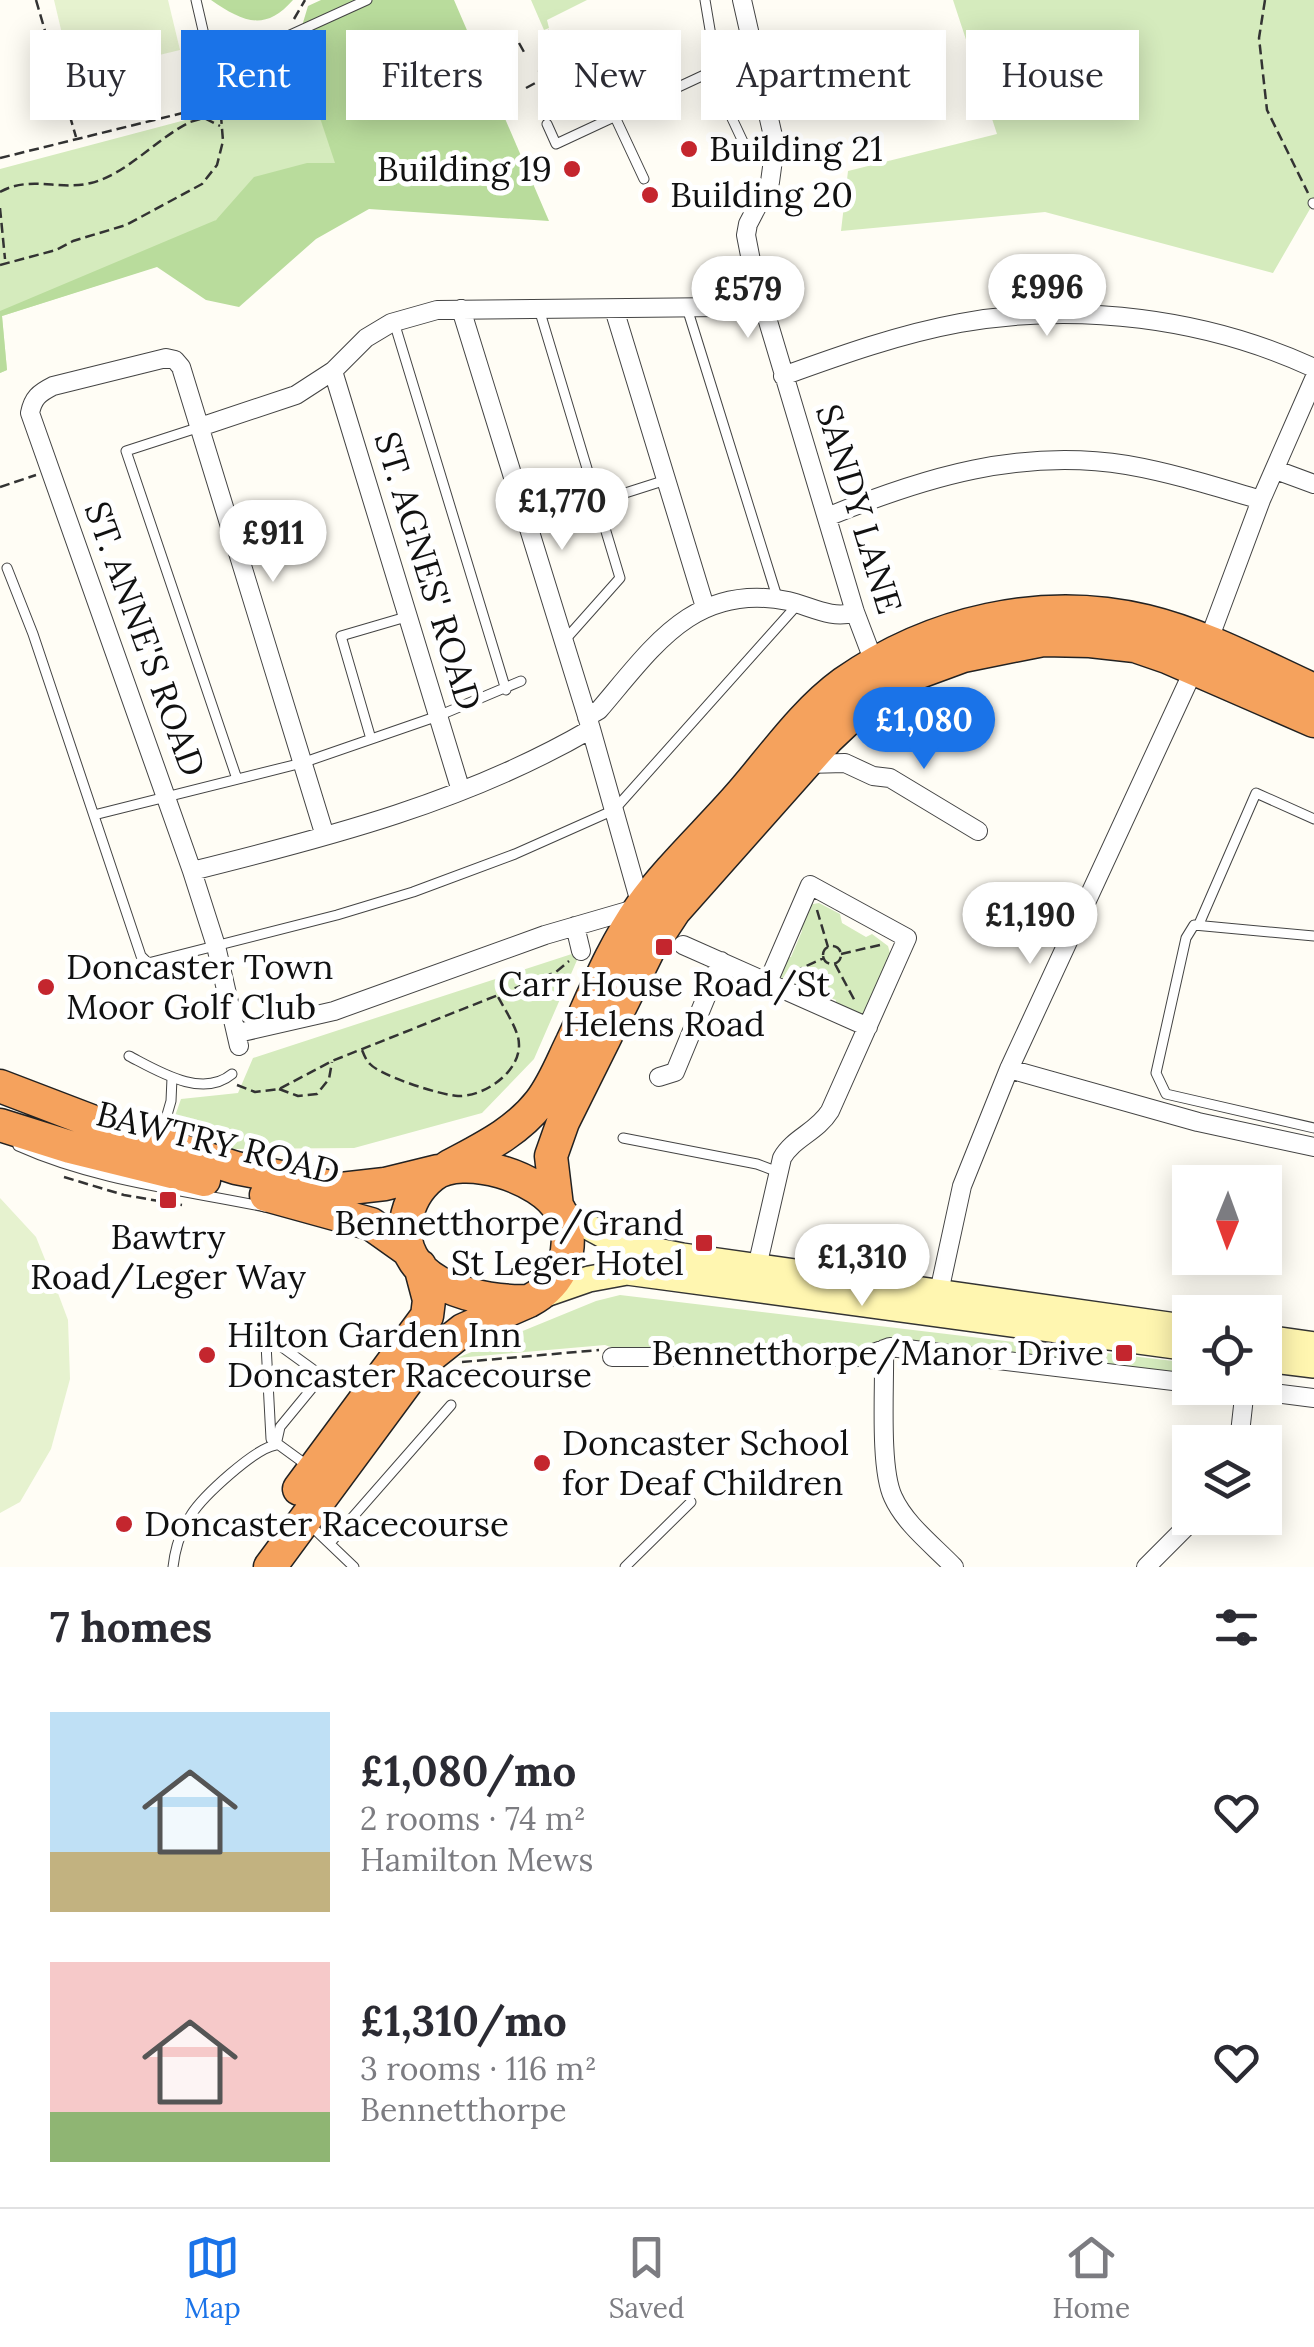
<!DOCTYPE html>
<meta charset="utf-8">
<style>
body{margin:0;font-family:Lora,serif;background:#f2f2f3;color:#2b2b33;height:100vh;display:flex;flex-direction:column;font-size:38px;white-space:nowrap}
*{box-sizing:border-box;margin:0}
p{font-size:32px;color:#7c7c81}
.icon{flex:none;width:55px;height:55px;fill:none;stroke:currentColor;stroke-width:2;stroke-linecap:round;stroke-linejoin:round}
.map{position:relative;height:1567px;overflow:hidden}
.drawer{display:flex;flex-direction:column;background:#fff;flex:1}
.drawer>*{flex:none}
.top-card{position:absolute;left:30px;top:30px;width:1255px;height:90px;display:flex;gap:20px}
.needle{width:65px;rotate:181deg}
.tools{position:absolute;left:1172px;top:1165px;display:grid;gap:20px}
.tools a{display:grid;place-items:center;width:110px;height:110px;border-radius:0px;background:#fff;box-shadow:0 5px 25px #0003;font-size:50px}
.price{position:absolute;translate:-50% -85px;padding:0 22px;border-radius:35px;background:#fff;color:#222;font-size:32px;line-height:65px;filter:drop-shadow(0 2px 5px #0008)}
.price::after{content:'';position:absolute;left:50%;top:60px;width:30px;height:22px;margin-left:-15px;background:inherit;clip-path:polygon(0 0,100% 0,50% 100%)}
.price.active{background:#1a73e8;color:#fff}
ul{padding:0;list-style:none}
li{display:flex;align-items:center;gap:30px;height:250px;padding:0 50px}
li span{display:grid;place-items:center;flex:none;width:280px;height:200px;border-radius:0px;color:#555}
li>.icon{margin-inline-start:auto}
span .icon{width:120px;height:120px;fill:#fffc;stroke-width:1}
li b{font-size:42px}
h2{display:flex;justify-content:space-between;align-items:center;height:120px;padding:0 50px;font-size:42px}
.pill{padding:0 35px;border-radius:0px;background:#fff;box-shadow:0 5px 25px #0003;font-size:35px;line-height:90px}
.pill.active{background:#1a73e8;color:#fff}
.tab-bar{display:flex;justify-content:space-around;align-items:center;height:140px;border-top:2px solid #e1e1e2;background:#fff;font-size:28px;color:#7c7c81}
.tab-bar a{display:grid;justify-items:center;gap:5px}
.tab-bar .active{color:#1a73e8}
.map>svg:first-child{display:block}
</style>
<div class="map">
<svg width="1314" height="1567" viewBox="0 0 1314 1567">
<rect width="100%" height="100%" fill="#fffdf5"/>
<!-- green -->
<path fill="#d5ebbd" d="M 531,0 L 587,0 L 547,20 L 549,28 L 544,30 Z
M 953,0 L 1314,0 L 1314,202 L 1273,273 L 1045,212 L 841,231 L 848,171 L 997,134 Z
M 296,46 L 336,163 L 216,220 L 158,266 L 2,316 L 7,370 L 0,373 L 0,169 L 227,109 L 223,76 Z
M 819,903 L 840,914 L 842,923 L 866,937 L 872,934 L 888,946 L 893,964 L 887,966 L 873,992 L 876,998 L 869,1011 L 858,1016 L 836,1007 L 836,1000 L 810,989 L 804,995 L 775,977 L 783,958 L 791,957 L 802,931 L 798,924 L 807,905 Z
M 581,951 L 534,1059 L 482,1113 L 354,1148 L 233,1149 L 170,1130 L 181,1099 L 238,1093 L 253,1058 Z
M 620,1295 L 1190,1363 L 1190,1377 L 935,1342 L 885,1342 L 870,1350 L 622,1351 L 605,1345 L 457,1358 L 596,1301 Z"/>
<!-- forest -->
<path fill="#b9dc9c" d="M 211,0 L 293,0 C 264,33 242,21 211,0 Z
M 321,0 L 454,0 L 549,221 L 369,209 L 316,239 L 239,307 L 206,300 L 157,267 L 2,316 L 7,370 L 0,373 L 0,311 L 216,220 L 254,177 L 307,163 L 335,163 L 296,46 L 308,6 Z"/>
<!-- pitch -->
<path fill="#e6f2cf" d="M 54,0 L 168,0 L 180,50 L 72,76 Z
M 0,1198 L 36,1237 L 50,1272 L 68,1320 L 70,1379 L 51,1449 L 20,1502 L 0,1513 Z"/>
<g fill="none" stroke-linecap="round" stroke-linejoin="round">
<defs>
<path id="lane" d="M 196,0 L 220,104
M 705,0 L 721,95 L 745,146
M 211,62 L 254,55 L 281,46 L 290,35 L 367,0
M 615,117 L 644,179
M 547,124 L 556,144 L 717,69 L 754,58
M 1313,203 L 1314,204
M 687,308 L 778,600
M 539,309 L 620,578 L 564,641
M 394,322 L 506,690
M 200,427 L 126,451 L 237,779
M 597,502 L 666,480
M 7,568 L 33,634 L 141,956 L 148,963 L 337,915 L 413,892 L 515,854 L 614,810 L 798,604
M 371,739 L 341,636 L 406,617
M 94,815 L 302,763 L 438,716 L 521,681
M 1199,924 L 1256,793 L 1314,819
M 1314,936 L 1194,925 L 1186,938 L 1156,1073 L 1166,1094 L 1314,1128
M 129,1056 C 158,1071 202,1099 232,1074
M 623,1138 L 757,1164 L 778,1172
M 160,1139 L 171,1101 L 172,1078
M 18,1146 C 96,1181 183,1190 265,1207
M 276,1445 L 280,1427 L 322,1376 L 271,1339 L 266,1344 L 271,1439 L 308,1466
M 309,1524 L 354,1567
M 330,1543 L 451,1405
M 173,1567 C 175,1549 181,1530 191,1515 C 203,1496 255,1448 276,1445
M 625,1567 L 691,1502"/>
<path id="street" d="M 742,0 L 775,145 L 770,182 L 748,224 L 746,235 L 753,271 L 855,612 L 877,670
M 461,309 L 591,729 L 641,906
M 614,309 L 705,607
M 333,371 L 461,791
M 783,376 C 841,355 900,334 960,323 C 1078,302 1206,318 1314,368
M 200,427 L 296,395 L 333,371 L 366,338 L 391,323 L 437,310 L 723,307 L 760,296
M 1276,470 L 1314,484
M 827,517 C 925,477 1020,448 1127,465 C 1173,473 1217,487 1261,500
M 1208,642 L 1261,500 L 1314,379
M 587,717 L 599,710 C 653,647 694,582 788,601 C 810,606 832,620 855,612
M 807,764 L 845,763 L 873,776 L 890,778 L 978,831
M 192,871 C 329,837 468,801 591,729
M 575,926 L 581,951
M 683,945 L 868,1027
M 238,1033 L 334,1011 L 545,935 L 638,908
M 239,1046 L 216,946 L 192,871 L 30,413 C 33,398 39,393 53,386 L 166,358 L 175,360 L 181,367 L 325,836
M 1009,1069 L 1198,1122 L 1314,1147
M 659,1077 L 675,1072 L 721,961
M 757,1267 L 782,1158 C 793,1138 817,1132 830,1111 L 907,938 L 810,885 L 768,982
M 939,1292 L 962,1186 L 1009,1069 L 1195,667
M 884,1349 C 885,1385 879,1467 893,1497 C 905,1524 934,1546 954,1567
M 612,1357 L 863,1357 L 890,1347 L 1190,1383
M 1234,1388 L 1314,1398
M 1239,1442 L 1245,1388
M 1146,1567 L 1195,1518"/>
<path id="secondary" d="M 561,1212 L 618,1243 L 682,1256 L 1190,1328
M 540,1296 L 589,1279 L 627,1272 L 1190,1348
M 1265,1338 L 1314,1345
M 1265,1359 L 1314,1365"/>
<path id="highway" d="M 0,1086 L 102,1125 L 236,1168 L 341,1189 L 385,1184 L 438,1171
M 0,1125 L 70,1147 L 204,1180
M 448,1167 C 481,1149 516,1133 540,1102 C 554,1084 562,1062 572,1042 C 593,997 612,948 641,907 C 669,868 709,831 741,794 C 773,757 804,712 844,683 C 931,622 1042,596 1146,621 C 1204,635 1259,665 1314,690
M 266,1195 L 371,1224 L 409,1251
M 557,1206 L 551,1156 L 563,1122 L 648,951 L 675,910 L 827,739 L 864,704 L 914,674 L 963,656 L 1043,640 L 1090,641 L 1135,646 L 1167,657 L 1314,721
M 299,1489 L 427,1316 L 429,1300 L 420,1266
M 270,1567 L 419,1365 L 463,1330 L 529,1301 C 545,1293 558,1279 564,1262 C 570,1246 569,1227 560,1211 C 542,1177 462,1152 432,1176 C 417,1188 409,1203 406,1221 C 396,1286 483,1303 529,1301"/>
</defs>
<!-- lane casing -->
<use href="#lane" stroke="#444" stroke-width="11"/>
<!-- street casing -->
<use href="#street" stroke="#444" stroke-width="20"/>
<!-- secondary casing -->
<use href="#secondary" stroke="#333" stroke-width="28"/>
<!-- highway casing -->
<use href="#highway" stroke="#222" stroke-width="35"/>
<!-- path -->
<path stroke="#333" stroke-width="2.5" stroke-dasharray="10 5" stroke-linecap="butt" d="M 36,0 L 76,137
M 1265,0 L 1259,38 L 1267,110 L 1308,193
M 294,19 L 305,0
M 519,43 L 524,52
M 538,72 L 556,70
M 659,73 L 663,82
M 635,84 L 639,93
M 526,88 L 565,67 L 547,29
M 230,101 L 262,91 L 288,72 L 291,56 L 288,53
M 0,158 L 207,107
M 0,192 C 30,175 59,191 91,183 C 127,174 156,139 190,122 L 204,118 L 220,126
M 0,208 L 5,259
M 0,265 L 56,250 L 73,241 L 126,225 L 202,184 L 217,165 L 223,141 L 221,116
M 0,487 L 36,475
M 817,910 L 828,947
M823 955a9 9 0 1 1 18 0a9 9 0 1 1-18 0Z
M 841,954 L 884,944
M 835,964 L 856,1003
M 793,972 L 824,958
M 362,1050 C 364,1055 366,1060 370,1064 C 381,1076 440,1095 458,1096 C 485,1097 526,1069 518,1037 C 514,1023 504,1008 497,995
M 237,1085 L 255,1092 L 279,1089 L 332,1061 L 556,972 L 569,961
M 279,1089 L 298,1096 L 317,1094 L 329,1079 L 332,1062
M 64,1177 L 124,1195 L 182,1205
M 462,1362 L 599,1350"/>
<!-- lane -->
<use href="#lane" stroke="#fff" stroke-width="9"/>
<!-- street -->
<use href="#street" stroke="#fff" stroke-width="18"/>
<!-- secondary -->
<use href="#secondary" stroke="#fff6b0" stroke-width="25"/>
<!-- highway -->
<use href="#highway" stroke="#f5a25d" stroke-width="32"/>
</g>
<!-- markers -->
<g fill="#c4262e" stroke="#fff" stroke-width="4">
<circle cx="689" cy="149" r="10"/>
<circle cx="572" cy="169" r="10"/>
<circle cx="650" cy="195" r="10"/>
<rect x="654" y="937" width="20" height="20" rx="5"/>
<circle cx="46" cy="987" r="10"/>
<rect x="158" y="1190" width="20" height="20" rx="5"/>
<rect x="694" y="1233" width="20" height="20" rx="5"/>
<rect x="1114" y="1343" width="20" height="20" rx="5"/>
<circle cx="207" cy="1355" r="10"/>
<circle cx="542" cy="1463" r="10"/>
<circle cx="124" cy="1524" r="10"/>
</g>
<g text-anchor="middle" stroke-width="10" stroke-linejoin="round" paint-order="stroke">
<!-- poi labels -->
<g font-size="35" fill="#111" stroke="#fff" text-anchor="start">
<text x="709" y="161">Building 21</text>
<text x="552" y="181" text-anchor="end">Building 19</text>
<text x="670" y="207">Building 20</text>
<text x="66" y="979">Doncaster Town<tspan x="66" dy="40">Moor Golf Club</tspan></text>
<text x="664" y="996" text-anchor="middle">Carr House Road/St<tspan x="664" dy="40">Helens Road</tspan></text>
<text x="684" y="1235" text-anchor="end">Bennetthorpe/Grand<tspan x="684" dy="40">St Leger Hotel</tspan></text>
<text x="168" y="1249" text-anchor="middle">Bawtry<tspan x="168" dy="40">Road/Leger Way</tspan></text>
<text x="227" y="1347">Hilton Garden Inn<tspan x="227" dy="40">Doncaster Racecourse</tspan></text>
<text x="1104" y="1365" text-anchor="end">Bennetthorpe/Manor Drive</text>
<text x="562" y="1455">Doncaster School<tspan x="562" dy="40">for Deaf Children</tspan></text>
<text x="144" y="1536">Doncaster Racecourse</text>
</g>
<!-- street labels -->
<g font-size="35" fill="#111" stroke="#fff">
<text transform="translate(859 509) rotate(73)" y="12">SANDY LANE</text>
<text transform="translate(428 571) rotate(73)" y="12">ST. AGNES' ROAD</text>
<text transform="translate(145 639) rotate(70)" y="12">ST. ANNE'S ROAD</text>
<text transform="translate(218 1143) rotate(14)" y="12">BAWTRY ROAD</text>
</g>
</g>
</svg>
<div class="tools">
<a><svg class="needle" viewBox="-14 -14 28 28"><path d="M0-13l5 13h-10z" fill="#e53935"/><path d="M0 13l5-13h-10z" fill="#7c7c81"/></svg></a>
<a><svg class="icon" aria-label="locate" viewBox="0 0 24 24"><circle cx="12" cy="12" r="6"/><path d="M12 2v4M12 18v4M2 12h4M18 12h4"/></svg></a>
<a><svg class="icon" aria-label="layers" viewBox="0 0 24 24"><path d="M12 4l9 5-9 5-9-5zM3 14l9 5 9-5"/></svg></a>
</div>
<b class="price" style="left:1047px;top:339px">£996</b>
<b class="price" style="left:748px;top:341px">£579</b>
<b class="price" style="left:562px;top:553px">£1,770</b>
<b class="price" style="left:273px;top:585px">£911</b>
<b class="price active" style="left:924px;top:772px">£1,080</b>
<b class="price" style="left:1030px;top:967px">£1,190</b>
<b class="price" style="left:862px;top:1309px">£1,310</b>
<div class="top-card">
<a class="pill">Buy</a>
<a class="pill active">Rent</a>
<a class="pill">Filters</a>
<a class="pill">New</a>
<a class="pill">Apartment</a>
<a class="pill">House</a>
</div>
</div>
<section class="drawer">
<h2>7 homes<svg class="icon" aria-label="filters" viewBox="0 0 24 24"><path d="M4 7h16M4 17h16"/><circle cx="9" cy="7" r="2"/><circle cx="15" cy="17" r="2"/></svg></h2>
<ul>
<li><span style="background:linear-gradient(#bfe0f5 70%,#c2b280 0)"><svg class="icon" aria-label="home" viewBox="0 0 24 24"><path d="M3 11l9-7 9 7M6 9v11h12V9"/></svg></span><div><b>£1,080/mo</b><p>2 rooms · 74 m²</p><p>Hamilton Mews</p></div><svg class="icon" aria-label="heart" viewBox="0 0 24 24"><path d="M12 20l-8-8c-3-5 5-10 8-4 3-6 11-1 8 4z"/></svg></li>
<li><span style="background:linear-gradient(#f6c9c9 75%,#8fb573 0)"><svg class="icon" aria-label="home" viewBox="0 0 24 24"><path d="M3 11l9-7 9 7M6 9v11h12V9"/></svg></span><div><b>£1,310/mo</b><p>3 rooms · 116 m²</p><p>Bennetthorpe</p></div><svg class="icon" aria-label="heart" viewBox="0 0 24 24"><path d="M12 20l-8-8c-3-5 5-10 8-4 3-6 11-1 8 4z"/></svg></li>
</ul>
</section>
<nav class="tab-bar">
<a class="active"><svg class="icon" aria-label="map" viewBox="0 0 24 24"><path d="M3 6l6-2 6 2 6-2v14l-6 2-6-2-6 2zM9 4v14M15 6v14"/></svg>Map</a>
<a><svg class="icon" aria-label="saved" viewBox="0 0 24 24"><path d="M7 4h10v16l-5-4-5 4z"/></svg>Saved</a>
<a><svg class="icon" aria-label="home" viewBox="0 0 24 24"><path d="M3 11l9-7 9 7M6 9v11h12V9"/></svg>Home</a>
</nav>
